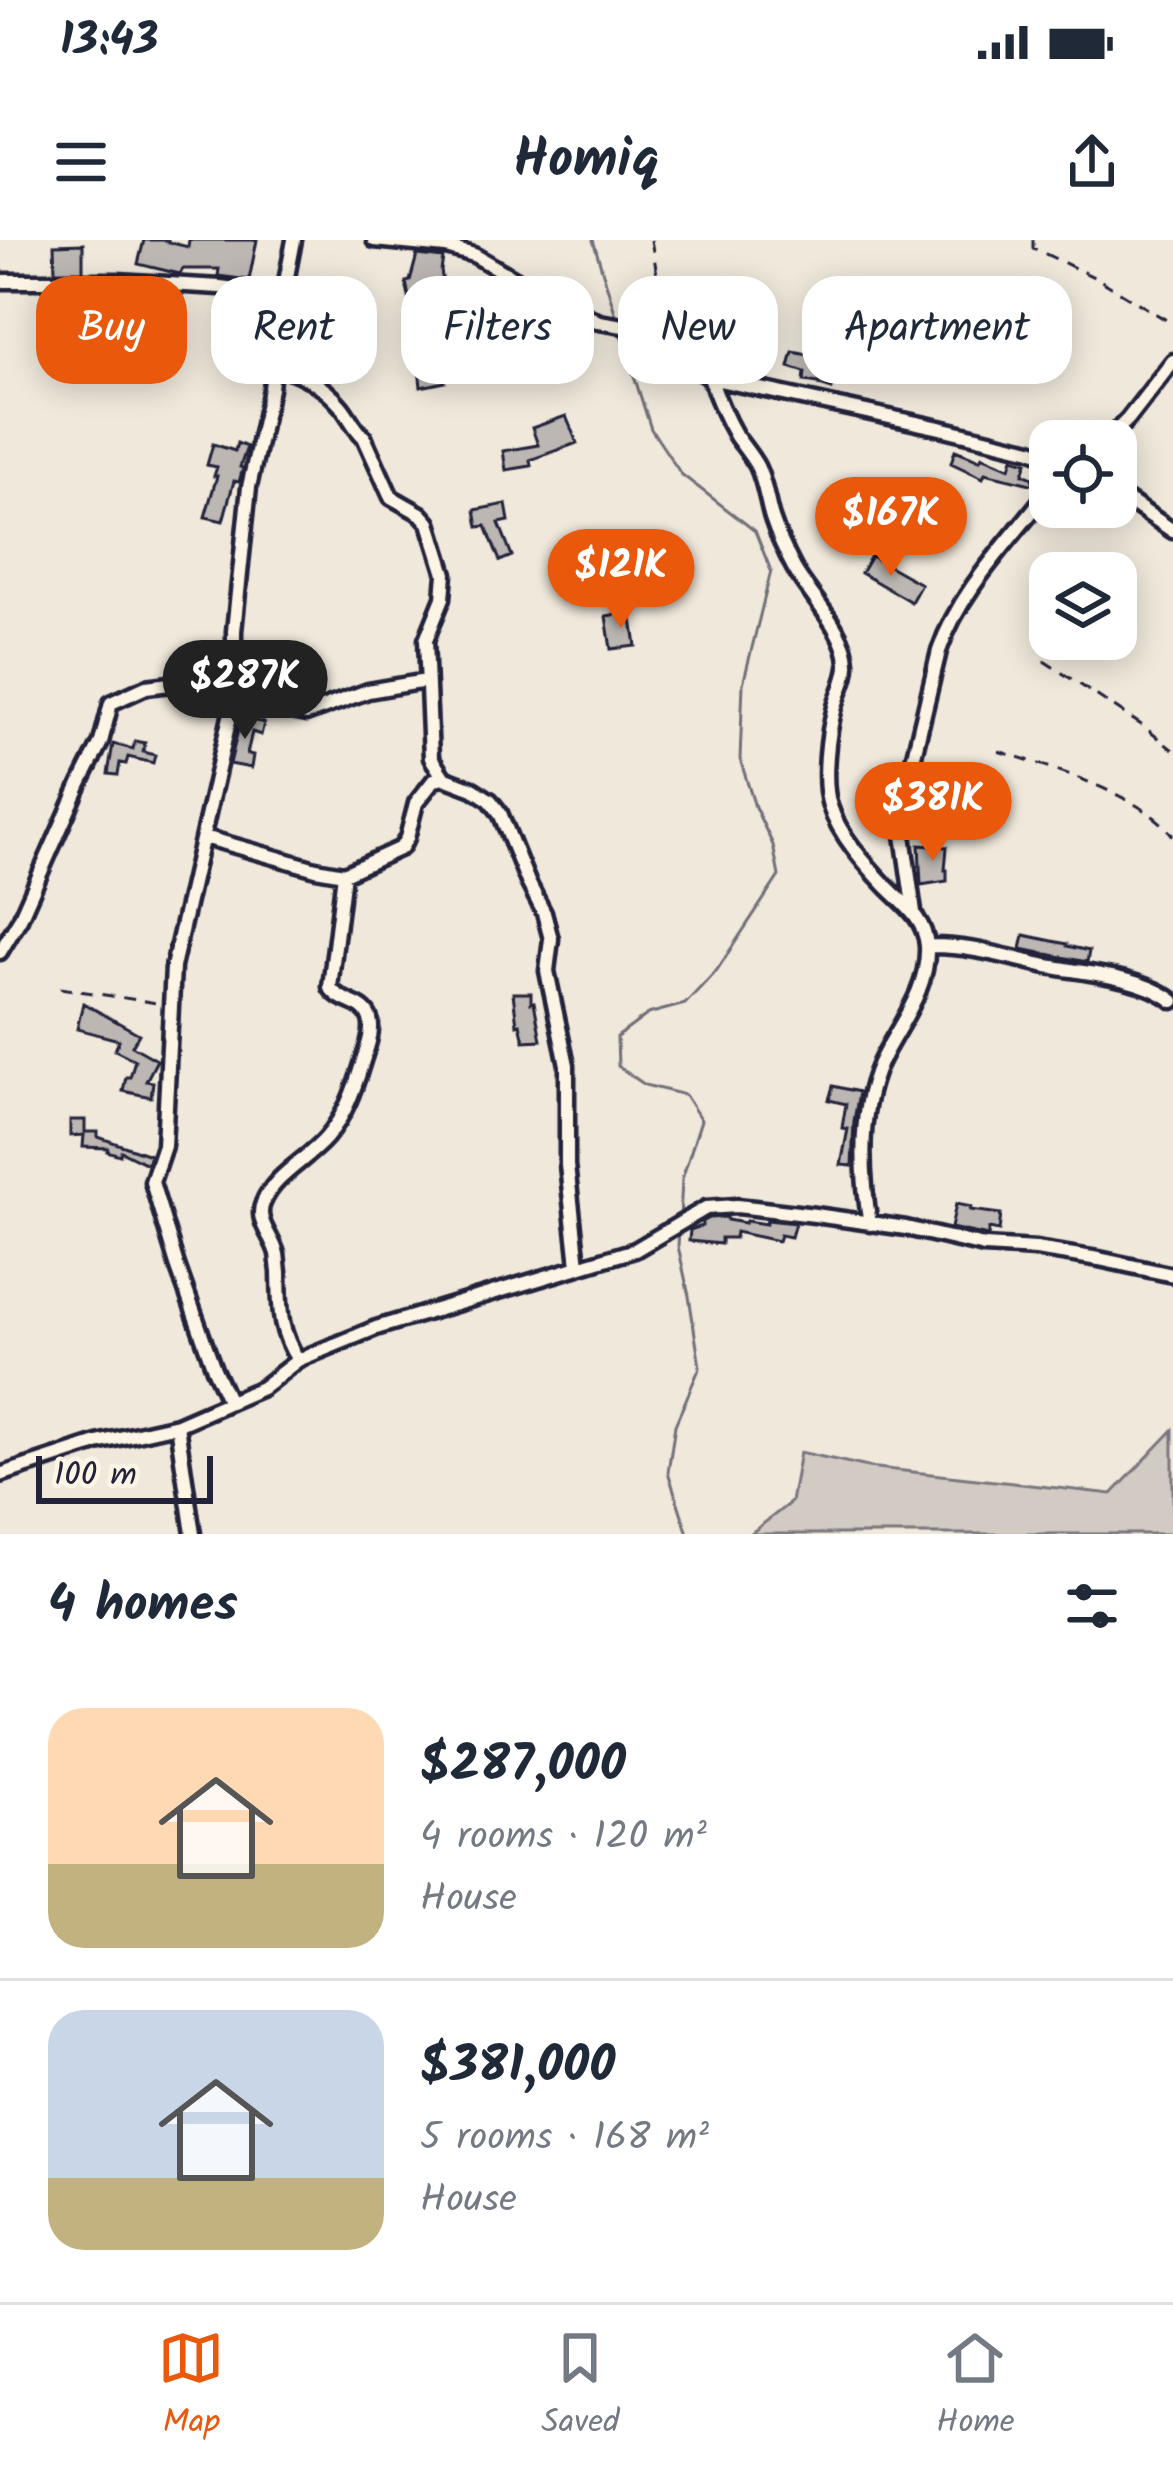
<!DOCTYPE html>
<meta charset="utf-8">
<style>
body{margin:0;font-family:Kalam,sans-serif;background:#f6f6f7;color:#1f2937;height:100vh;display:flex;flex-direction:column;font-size:45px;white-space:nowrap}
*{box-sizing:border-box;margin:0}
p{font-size:39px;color:#747a83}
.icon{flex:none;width:66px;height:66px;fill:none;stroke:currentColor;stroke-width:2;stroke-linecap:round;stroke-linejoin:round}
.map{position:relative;height:1294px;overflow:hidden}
.panel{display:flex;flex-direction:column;background:#fff;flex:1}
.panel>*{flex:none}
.banner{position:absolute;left:36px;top:36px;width:1101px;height:108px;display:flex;gap:24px}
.buttons{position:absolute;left:1029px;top:180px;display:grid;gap:24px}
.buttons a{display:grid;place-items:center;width:108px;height:108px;border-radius:24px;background:#fff;box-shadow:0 6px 30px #0003;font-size:60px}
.scale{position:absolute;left:36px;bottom:30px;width:177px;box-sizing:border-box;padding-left:12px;border:6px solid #22223b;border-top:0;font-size:33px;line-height:42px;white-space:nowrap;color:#22223b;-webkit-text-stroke:9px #fcf5e5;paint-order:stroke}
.price{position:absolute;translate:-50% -102px;padding:0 27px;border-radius:42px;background:#ea580c;color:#fff;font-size:39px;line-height:78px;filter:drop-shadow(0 3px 6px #0008)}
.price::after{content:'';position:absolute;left:50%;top:72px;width:36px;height:27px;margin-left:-18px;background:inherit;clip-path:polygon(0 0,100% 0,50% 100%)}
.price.current{background:#222;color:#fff}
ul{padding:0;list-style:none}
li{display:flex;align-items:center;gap:36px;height:300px;padding:0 48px}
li+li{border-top:3px solid #e0e1e3}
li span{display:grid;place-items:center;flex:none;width:336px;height:240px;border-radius:36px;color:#555}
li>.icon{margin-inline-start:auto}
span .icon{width:144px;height:144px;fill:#fffc;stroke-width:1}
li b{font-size:51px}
h2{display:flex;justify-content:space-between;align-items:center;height:144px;padding:0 48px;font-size:51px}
.pill{padding:0 42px;border-radius:36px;background:#fff;box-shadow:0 6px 30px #0003;font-size:42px;line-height:108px}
.pill.current{background:#ea580c;color:#fff}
.status{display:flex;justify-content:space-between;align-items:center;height:84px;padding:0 60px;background:#fff;direction:ltr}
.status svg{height:33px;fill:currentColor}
header{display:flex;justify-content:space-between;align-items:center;height:156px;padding:0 48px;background:#fff;font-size:54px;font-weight:600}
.tab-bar{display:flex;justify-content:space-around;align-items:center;height:168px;border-top:3px solid #e0e1e3;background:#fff;font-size:33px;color:#747a83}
.tab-bar a{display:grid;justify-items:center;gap:6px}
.tab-bar .current{color:#ea580c}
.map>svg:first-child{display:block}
</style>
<div class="status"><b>13:43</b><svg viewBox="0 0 49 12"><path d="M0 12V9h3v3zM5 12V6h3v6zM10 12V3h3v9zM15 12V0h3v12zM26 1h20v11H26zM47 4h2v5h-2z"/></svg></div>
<header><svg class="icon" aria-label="menu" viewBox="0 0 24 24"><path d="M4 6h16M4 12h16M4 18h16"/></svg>Homiq<svg class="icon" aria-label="share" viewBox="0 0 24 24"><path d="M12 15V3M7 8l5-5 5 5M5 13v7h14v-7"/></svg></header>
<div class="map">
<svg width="1173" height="1294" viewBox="0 0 1173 1294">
<rect width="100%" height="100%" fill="#efe8db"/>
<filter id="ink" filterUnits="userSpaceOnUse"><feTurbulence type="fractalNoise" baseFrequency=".00833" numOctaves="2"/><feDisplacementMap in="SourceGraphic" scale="24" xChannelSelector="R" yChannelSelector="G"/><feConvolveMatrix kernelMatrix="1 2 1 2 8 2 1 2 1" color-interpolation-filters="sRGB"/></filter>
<g filter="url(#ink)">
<!-- green -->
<path fill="#d1cbc3" stroke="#7a767f" stroke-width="3" d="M 1173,1190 L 1173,1294 L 750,1294 L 791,1262 L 800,1212 L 868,1227 L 1112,1254 Z"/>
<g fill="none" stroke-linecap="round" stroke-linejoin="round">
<!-- stream -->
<path stroke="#716f79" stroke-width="3" d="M 593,0 L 617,79
M 619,89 L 651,189 L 681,234 L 755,291 L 771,331 L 743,444 L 740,519 L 755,567 L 773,605 L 779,636 L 717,730 L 685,764 L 648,774 L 617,797 L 618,826 L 645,845 L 685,855 L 701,880 L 682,939 L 680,979
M 679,989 L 678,1006 L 689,1056 L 700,1127 L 675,1185 L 668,1232 L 688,1294"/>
</g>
<!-- building -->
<path fill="#bcb7b3" stroke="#22223b" stroke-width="3" d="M 144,0 L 168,0 L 168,2 L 188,7 L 189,0 L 257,0 L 249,40 L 218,36 L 219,29 L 183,29 L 180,34 L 138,24 Z
M 83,4 L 83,31 L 55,31 L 54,5 Z
M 417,15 L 443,18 L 441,31 L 446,59 L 411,67 L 406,42 L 410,41 Z
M 44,60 L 69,64 L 65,93 L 39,89 Z
M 433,89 L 439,110 L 461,106 L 464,121 L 442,125 L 445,142 L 421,147 L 417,110 L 415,111 L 410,96 Z
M 793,112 L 839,121 L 832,149 L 819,145 L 819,143 L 804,141 L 805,132 L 789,127 Z
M 566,176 L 577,203 L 530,220 L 531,226 L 506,230 L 503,211 L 538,205 L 532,188 Z
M 237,203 L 247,207 L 240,227 L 243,228 L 239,242 L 234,241 L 223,281 L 205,277 L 217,236 L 214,236 L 217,227 L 207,225 L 213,204 L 235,211 Z
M 955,210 L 980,220 L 982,216 L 1010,228 L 1013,218 L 1027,222 L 1023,234 L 1033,238 L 1032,241 L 1043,228 L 1050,234 L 1050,238 L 1039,246 L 985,233 L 983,238 L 951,223 Z
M 506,264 L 509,281 L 499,283 L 512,316 L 500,321 L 486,286 L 478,287 L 475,270 Z
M 871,316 L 921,344 L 911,362 L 861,333 Z
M 631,372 L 636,406 L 611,409 L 606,376 Z
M 241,477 L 264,483 L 261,495 L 252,492 L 247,514 L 253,515 L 251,528 L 230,524 Z
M 135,501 L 145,503 L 143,512 L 155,515 L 153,523 L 128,517 L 126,524 L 120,523 L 118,535 L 108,534 L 113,504 L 133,509 Z
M 919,605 L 947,607 L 945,630 L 947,630 L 947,641 L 921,645 Z
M 1024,695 L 1067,704 L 1067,706 L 1089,711 L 1087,722 L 1021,709 Z
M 513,753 L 531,753 L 531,763 L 534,762 L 541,800 L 524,801 L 520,784 L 517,785 Z
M 83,763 L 139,794 L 132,806 L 157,820 L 146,841 L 153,842 L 151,857 L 123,851 L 126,837 L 130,837 L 135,820 L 115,810 L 119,800 L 77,789 Z
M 833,846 L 859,852 L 854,881 L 852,926 L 841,925 L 848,889 L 842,888 L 846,864 L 829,860 Z
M 70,880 L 85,880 L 85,892 L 98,892 L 98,897 L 150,915 L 147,924 L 121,911 L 120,915 L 107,911 L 108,908 L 83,907 L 84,895 L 70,896 Z
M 956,964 L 971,967 L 970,970 L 1001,974 L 999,991 L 989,989 L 988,996 L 951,988 Z
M 727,977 L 727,980 L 745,983 L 746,981 L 766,984 L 767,980 L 795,983 L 791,997 L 780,995 L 778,1001 L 736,992 L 735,998 L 721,998 L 721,1004 L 689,1001 L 690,990 L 702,986 L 702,982 L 709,978 Z"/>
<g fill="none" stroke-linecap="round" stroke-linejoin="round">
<defs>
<path id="minor" d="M 374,0 L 446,7 L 474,15 L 546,57 L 571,63 L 584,74 L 599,82 L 629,87 L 675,111 L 710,138 L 940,188 L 1031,210 L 1050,217
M 0,41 L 117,41 L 220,47 L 283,55
M 273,128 C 295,127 326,148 340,165 C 349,175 353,187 364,197 L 391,257 L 421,274 L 429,283 L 445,334 L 443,358 L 426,400 L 431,518 L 444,538
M 710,138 C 717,158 725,177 736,196 C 743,206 751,215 757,226 C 765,242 767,262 772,278 C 778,296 786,313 794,328 C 809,355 846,391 847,423 C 848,437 838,454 835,467 C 828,493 822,540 830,566 C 839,595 866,625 887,647 C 905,665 925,679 927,706 C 929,751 898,785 880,823 C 858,873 861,932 870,984
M 1106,201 L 1128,179 L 1173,121
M 1116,252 L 1173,291
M 204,597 L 316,629 L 344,634 L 401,608 L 407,598 L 416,563 L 434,540 L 444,538 L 473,549 L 490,560 L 500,573 L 528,642 L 544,673 L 551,699 L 547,731 L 567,825 L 567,925 L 578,1025
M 914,672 L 900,574 L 939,411 C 960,349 1011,300 1050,249
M 927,706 C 970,705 1006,717 1047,726 C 1084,733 1143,737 1173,761
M 0,712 L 20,679 L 80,544 L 101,502 L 111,463 L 146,447 L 178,443 L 213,447 L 234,459 L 306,474 L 368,451 L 426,441
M 298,1120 C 278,1089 280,1068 279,1032 C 278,1026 278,1020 277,1014 C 273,997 255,981 263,963 C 274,935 307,920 326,898 C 345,876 354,850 362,824 C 366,810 374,793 370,779 C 365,761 340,764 330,747 L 344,634
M 229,1162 L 214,1129 L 177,1025 L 152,942 L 164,906 L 173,727 L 234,459 L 234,391 L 249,247 L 271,149 L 277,89 L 294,0
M 177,1185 L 193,1294
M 0,1235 L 97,1203 L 177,1185 L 262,1148 L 298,1120 L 376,1088 L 635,1010 L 706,968 L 737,966 L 815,975 L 906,988 L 984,1006 L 1036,1009 L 1099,1019 L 1173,1035"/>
</defs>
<!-- minor casing -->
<use href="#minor" stroke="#22223b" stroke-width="21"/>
<!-- path -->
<path stroke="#22223b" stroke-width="3" stroke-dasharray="12 9" stroke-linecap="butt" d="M 651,0 L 663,68 L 674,87 L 674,97
M 1033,0 L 1033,8 L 1098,39 L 1173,84
M 1044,421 L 1143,486 L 1173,510
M 998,511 C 1044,525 1146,556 1173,596
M 60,748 L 157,763"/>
<!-- minor -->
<use href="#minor" stroke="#fcf5e5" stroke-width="12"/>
</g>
</g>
</svg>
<div class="buttons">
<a><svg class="icon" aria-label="locate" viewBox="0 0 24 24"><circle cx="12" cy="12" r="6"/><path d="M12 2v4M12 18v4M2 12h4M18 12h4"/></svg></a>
<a><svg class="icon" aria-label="layers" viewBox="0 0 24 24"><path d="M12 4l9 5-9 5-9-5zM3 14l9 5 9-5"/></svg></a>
</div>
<div class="scale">100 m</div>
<b class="price" style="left:891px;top:339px">$167K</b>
<b class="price" style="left:621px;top:391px">$121K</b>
<b class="price current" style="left:245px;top:502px">$287K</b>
<b class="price" style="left:933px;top:624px">$381K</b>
<div class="banner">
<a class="pill current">Buy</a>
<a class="pill">Rent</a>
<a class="pill">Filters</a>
<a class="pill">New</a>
<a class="pill">Apartment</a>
</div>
</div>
<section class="panel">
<h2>4 homes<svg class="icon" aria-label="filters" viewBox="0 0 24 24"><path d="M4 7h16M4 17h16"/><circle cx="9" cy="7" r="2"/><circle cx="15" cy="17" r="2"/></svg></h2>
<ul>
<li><span style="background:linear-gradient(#ffd9b3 65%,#c2b280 0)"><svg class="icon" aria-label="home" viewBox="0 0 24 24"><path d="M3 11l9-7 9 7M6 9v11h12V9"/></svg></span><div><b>$287,000</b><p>4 rooms · 120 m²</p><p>House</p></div></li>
<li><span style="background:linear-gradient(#c9d6e8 70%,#c2b280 0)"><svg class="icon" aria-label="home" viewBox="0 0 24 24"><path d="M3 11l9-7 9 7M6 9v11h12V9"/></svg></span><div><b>$381,000</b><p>5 rooms · 168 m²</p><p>House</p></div></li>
</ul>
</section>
<nav class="tab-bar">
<a class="current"><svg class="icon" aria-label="map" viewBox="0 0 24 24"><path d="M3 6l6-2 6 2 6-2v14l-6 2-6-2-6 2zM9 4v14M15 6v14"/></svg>Map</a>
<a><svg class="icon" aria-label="saved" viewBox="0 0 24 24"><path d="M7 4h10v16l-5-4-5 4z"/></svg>Saved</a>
<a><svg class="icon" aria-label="home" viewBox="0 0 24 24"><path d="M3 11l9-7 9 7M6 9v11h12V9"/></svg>Home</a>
</nav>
